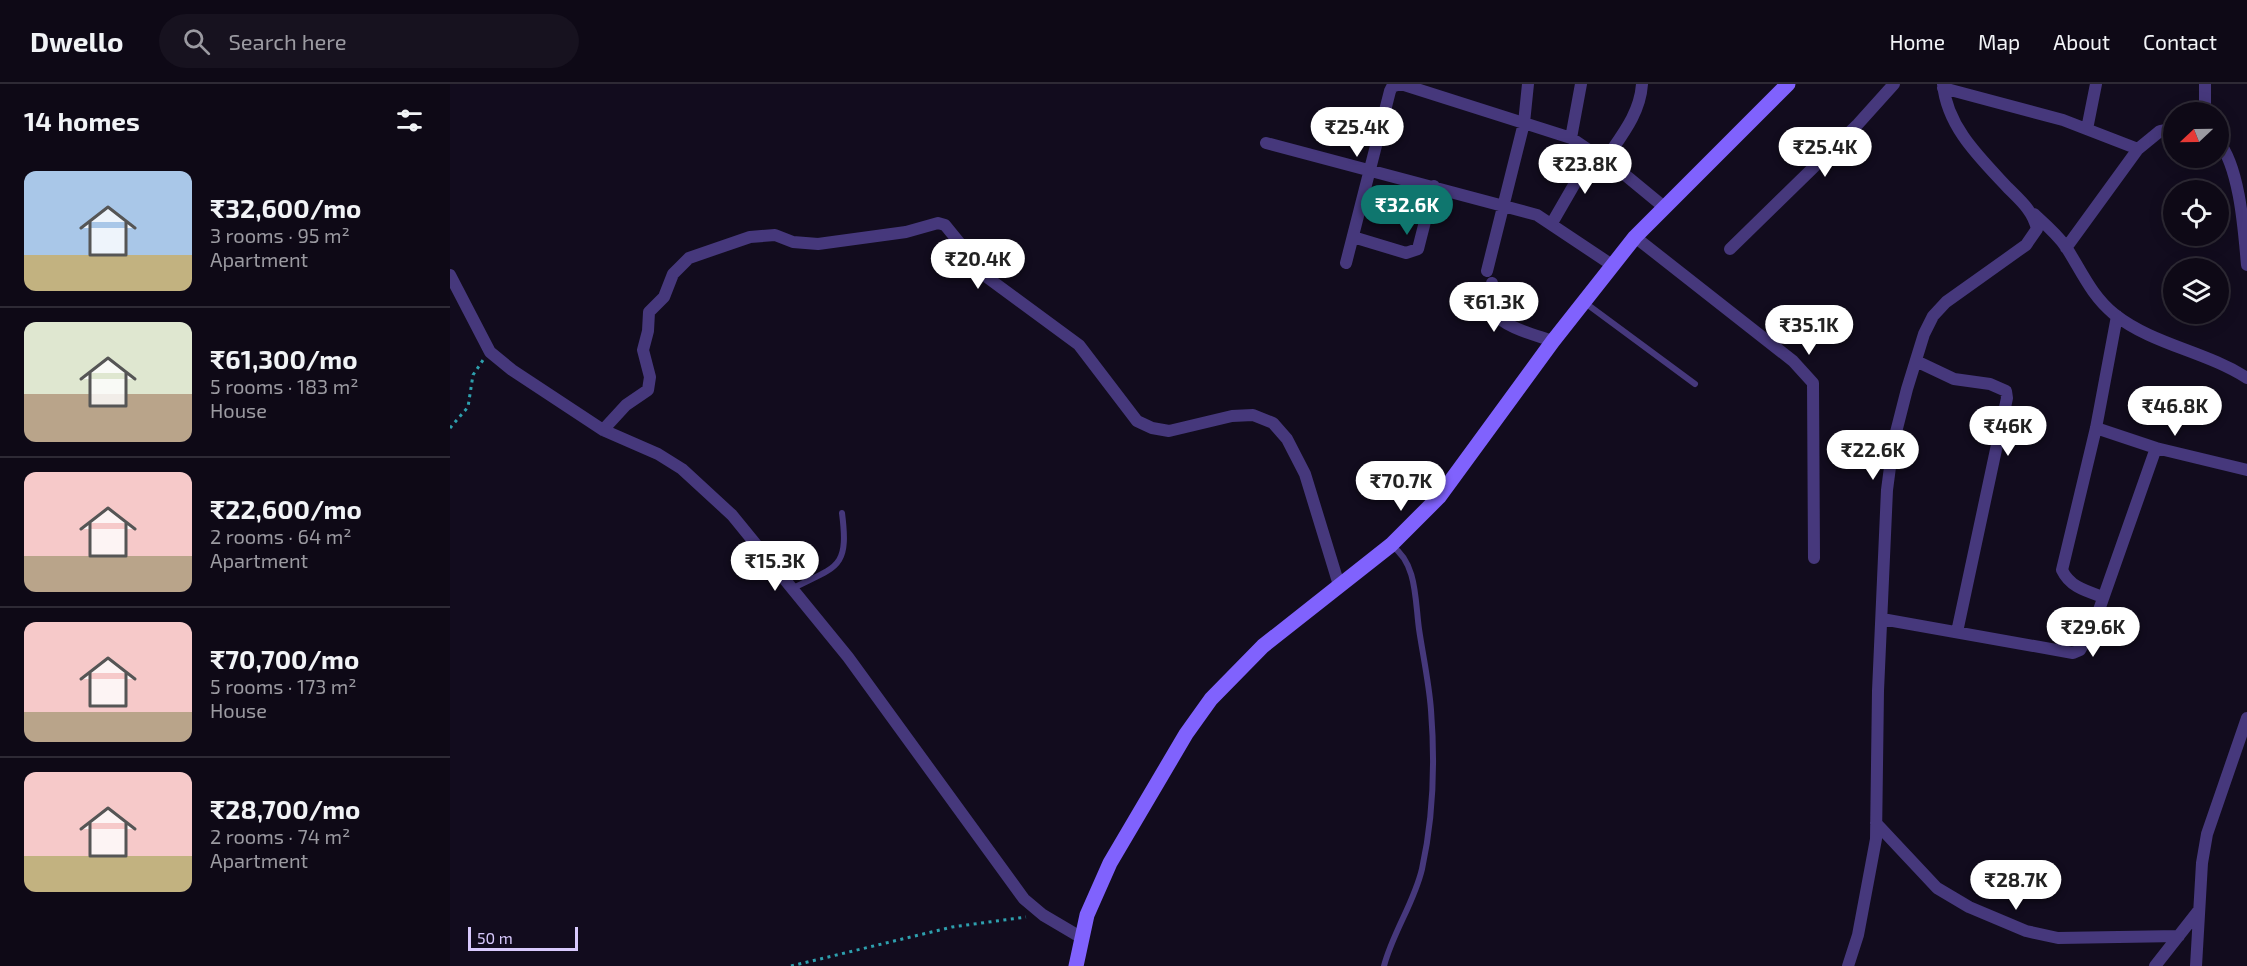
<!DOCTYPE html>
<meta charset="utf-8">
<style>
body{margin:0;font-family:"Exo 2",sans-serif;background:#17121f;color:#f1f3f6;height:100vh;display:flex;flex-direction:column;font-size:22px;white-space:nowrap}
*{box-sizing:border-box;margin:0}
p{font-size:20px;color:#9b9aa1}
.icon{flex:none;width:33px;height:33px;fill:none;stroke:currentColor;stroke-width:2;stroke-linecap:round;stroke-linejoin:round}
.map{position:relative;flex:1;overflow:hidden}
.panel{display:flex;flex-direction:column;background:#0e0916;width:450px}
.panel>*{flex:none}
.needle{width:39px;rotate:248deg}
.buttons{position:absolute;left:1713px;top:18px;display:grid;gap:12px}
.buttons a{display:grid;place-items:center;width:66px;height:66px;border-radius:50%;background:#0e0916;box-shadow:0 3px 15px #0003,0 0 0 2px #2e2a35;font-size:30px}
.scale{position:absolute;left:18px;bottom:15px;width:110px;box-sizing:border-box;padding-left:6px;border:3px solid #d9cafe;border-top:0;font-size:16px;line-height:21px;white-space:nowrap;color:#d9cafe;-webkit-text-stroke:4px #120c1e;paint-order:stroke}
.price{position:absolute;translate:-50% -51px;padding:0 14px;border-radius:21px;background:#fff;color:#222;font-size:20px;line-height:39px;filter:drop-shadow(0 2px 3px #0008)}
.price::after{content:'';position:absolute;left:50%;top:36px;width:18px;height:14px;margin-left:-9px;background:inherit;clip-path:polygon(0 0,100% 0,50% 100%)}
.price.selected{background:#0f766e;color:#fff}
ul{padding:0;list-style:none}
li{display:flex;align-items:center;gap:18px;height:150px;padding:0 24px}
li+li{border-top:2px solid #2e2a35}
li span{display:grid;place-items:center;flex:none;width:168px;height:120px;border-radius:12px;color:#555}
li>.icon{margin-inline-start:auto}
span .icon{width:72px;height:72px;fill:#fffc;stroke-width:1}
li b{font-size:26px}
h2{display:flex;justify-content:space-between;align-items:center;height:72px;padding:0 24px;font-size:26px}
header{display:flex;align-items:center;gap:36px;box-sizing:border-box;height:84px;padding:0 30px;background:#0e0916;border-bottom:2px solid #2e2a35}
header strong{font-size:28px}
nav{display:flex;gap:33px;margin-inline-start:auto;font-size:21px}
.search{width:420px;height:54px;background:#17121f;display:flex;align-items:center;gap:15px;box-sizing:border-box;padding:0 21px;border-radius:33px;color:#9b9aa1;font-size:22px}
main{display:flex;flex:1;min-height:0}
.map>svg:first-child{display:block}
</style>
<header>
<strong>Dwello</strong>
<div class="search"><svg class="icon" aria-label="search" viewBox="0 0 24 24"><circle cx="10" cy="10" r="6"/><path d="M15 15l6 6"/></svg>Search here</div>
<nav><a>Home</a><a>Map</a><a>About</a><a>Contact</a></nav>
</header>
<main>
<section class="panel">
<h2>14 homes<svg class="icon" aria-label="filters" viewBox="0 0 24 24"><path d="M4 7h16M4 17h16"/><circle cx="9" cy="7" r="2"/><circle cx="15" cy="17" r="2"/></svg></h2>
<ul>
<li><span style="background:linear-gradient(#a9c7e8 70%,#c2b280 0)"><svg class="icon" aria-label="home" viewBox="0 0 24 24"><path d="M3 11l9-7 9 7M6 9v11h12V9"/></svg></span><div><b>₹32,600/mo</b><p>3 rooms · 95 m²</p><p>Apartment</p></div></li>
<li><span style="background:linear-gradient(#dfe7d0 60%,#b9a48a 0)"><svg class="icon" aria-label="home" viewBox="0 0 24 24"><path d="M3 11l9-7 9 7M6 9v11h12V9"/></svg></span><div><b>₹61,300/mo</b><p>5 rooms · 183 m²</p><p>House</p></div></li>
<li><span style="background:linear-gradient(#f6c9c9 70%,#b9a48a 0)"><svg class="icon" aria-label="home" viewBox="0 0 24 24"><path d="M3 11l9-7 9 7M6 9v11h12V9"/></svg></span><div><b>₹22,600/mo</b><p>2 rooms · 64 m²</p><p>Apartment</p></div></li>
<li><span style="background:linear-gradient(#f6c9c9 75%,#b9a48a 0)"><svg class="icon" aria-label="home" viewBox="0 0 24 24"><path d="M3 11l9-7 9 7M6 9v11h12V9"/></svg></span><div><b>₹70,700/mo</b><p>5 rooms · 173 m²</p><p>House</p></div></li>
<li><span style="background:linear-gradient(#f6c9c9 70%,#c2b280 0)"><svg class="icon" aria-label="home" viewBox="0 0 24 24"><path d="M3 11l9-7 9 7M6 9v11h12V9"/></svg></span><div><b>₹28,700/mo</b><p>2 rooms · 74 m²</p><p>Apartment</p></div></li>
</ul>
</section>
<div class="map">
<svg width="1797" height="882" viewBox="0 0 1797 882">
<rect width="100%" height="100%" fill="#120c1e"/>
<g fill="none" stroke-linecap="round" stroke-linejoin="round">
<!-- path -->
<path stroke="#2ea0ae" stroke-width="3" stroke-dasharray="3 4.5" stroke-linecap="butt" d="M 0,344 L 18,323 L 23,291 L 33,276
M 341,882 L 502,843 L 576,833"/>
<!-- lane -->
<path stroke="#46387c" stroke-width="6" d="M 1134,218 L 1245,300
M 343,504 C 388,482 399,484 392,429
M 934,882 C 943,848 964,819 972,785 C 983,735 985,677 981,626 C 979,599 973,572 969,545 C 965,516 967,479 942,462"/>
<!-- street -->
<path stroke="#46387c" stroke-width="12" d="M 951,0 L 1121,54 L 1174,90 L 1214,123
M 1493,4 L 1613,36 L 1688,65
M 1755,28 L 1755,0
M 1637,45 L 1646,0
M 1121,54 L 1131,0
M 1768,57 C 1790,83 1794,148 1797,181
M 816,59 L 1087,131 L 1162,181
M 1155,76 C 1171,52 1190,30 1192,0
M 1584,130 C 1595,140 1607,150 1616,163 C 1632,188 1641,211 1664,230 C 1703,261 1755,267 1797,294
M 1102,139 L 1143,68
M 903,153 L 956,169 L 968,165 L 984,102
M 1185,153 L 1343,277 L 1363,299 L 1364,474
M 1616,164 L 1688,65 L 1710,47 L 1724,44
M 1280,165 L 1408,40 L 1444,0
M 896,179 L 940,7 L 942,3 L 950,0
M 1037,187 L 1074,39 L 1078,0
M 0,191 L 40,268 L 62,286 L 153,346 L 208,370 L 232,385 L 282,431 L 398,573 L 574,815 L 593,831 L 632,854
M 1042,199 C 1041,208 1039,220 1044,228 C 1054,244 1086,251 1103,257
M 1466,277 L 1504,295 L 1540,300 L 1556,307 L 1557,314 L 1507,548
M 1646,344 L 1706,364 L 1797,386
M 153,346 L 176,321 L 198,306 L 200,293 L 193,266 L 198,247 L 199,228 L 214,213 L 223,190 L 239,174 L 300,153 L 325,151 L 343,158 L 368,160 L 456,148 L 488,139 L 495,141 L 538,194 L 629,261 L 687,337 L 702,344 L 719,347 L 782,332 L 803,331 L 823,339 L 837,355 L 855,390 L 889,501
M 1653,513 C 1636,507 1620,503 1612,486 L 1646,344 L 1667,232
M 1432,535 L 1623,569 L 1630,566 L 1643,543 L 1706,364
M 1426,739 L 1487,804 L 1519,823 L 1576,847 L 1608,854 L 1729,852
M 1398,882 L 1408,851 L 1426,755 L 1428,607 L 1437,406 L 1443,360 L 1457,305 L 1474,250 L 1483,232 L 1496,218 L 1576,161 L 1587,145 C 1583,127 1571,117 1558,104 C 1530,74 1497,43 1493,0
M 1705,882 L 1749,826
M 1746,882 L 1752,779 L 1757,750 L 1797,634"/>
<!-- secondary -->
<path stroke="#8062fd" stroke-width="15" d="M 626,882 L 637,831 L 660,779 L 736,650 L 761,615 L 813,562 L 941,461 L 989,413 L 1103,257 L 1185,153 L 1338,0"/>
</g>
</svg>
<div class="buttons">
<a><svg class="needle" viewBox="-14 -14 28 28"><path d="M0-13l5 13h-10z" fill="#e53935"/><path d="M0 13l5-13h-10z" fill="#9b9aa1"/></svg></a>
<a><svg class="icon" aria-label="locate" viewBox="0 0 24 24"><circle cx="12" cy="12" r="6"/><path d="M12 2v4M12 18v4M2 12h4M18 12h4"/></svg></a>
<a><svg class="icon" aria-label="layers" viewBox="0 0 24 24"><path d="M12 4l9 5-9 5-9-5zM3 14l9 5 9-5"/></svg></a>
</div>
<div class="scale">50 m</div>
<b class="price" style="left:907px;top:74px">₹25.4K</b>
<b class="price" style="left:1375px;top:94px">₹25.4K</b>
<b class="price" style="left:1135px;top:111px">₹23.8K</b>
<b class="price selected" style="left:957px;top:152px">₹32.6K</b>
<b class="price" style="left:528px;top:206px">₹20.4K</b>
<b class="price" style="left:1044px;top:249px">₹61.3K</b>
<b class="price" style="left:1359px;top:272px">₹35.1K</b>
<b class="price" style="left:1725px;top:353px">₹46.8K</b>
<b class="price" style="left:1558px;top:373px">₹46K</b>
<b class="price" style="left:1423px;top:397px">₹22.6K</b>
<b class="price" style="left:951px;top:428px">₹70.7K</b>
<b class="price" style="left:325px;top:508px">₹15.3K</b>
<b class="price" style="left:1643px;top:574px">₹29.6K</b>
<b class="price" style="left:1566px;top:827px">₹28.7K</b>
</div>
</main>
